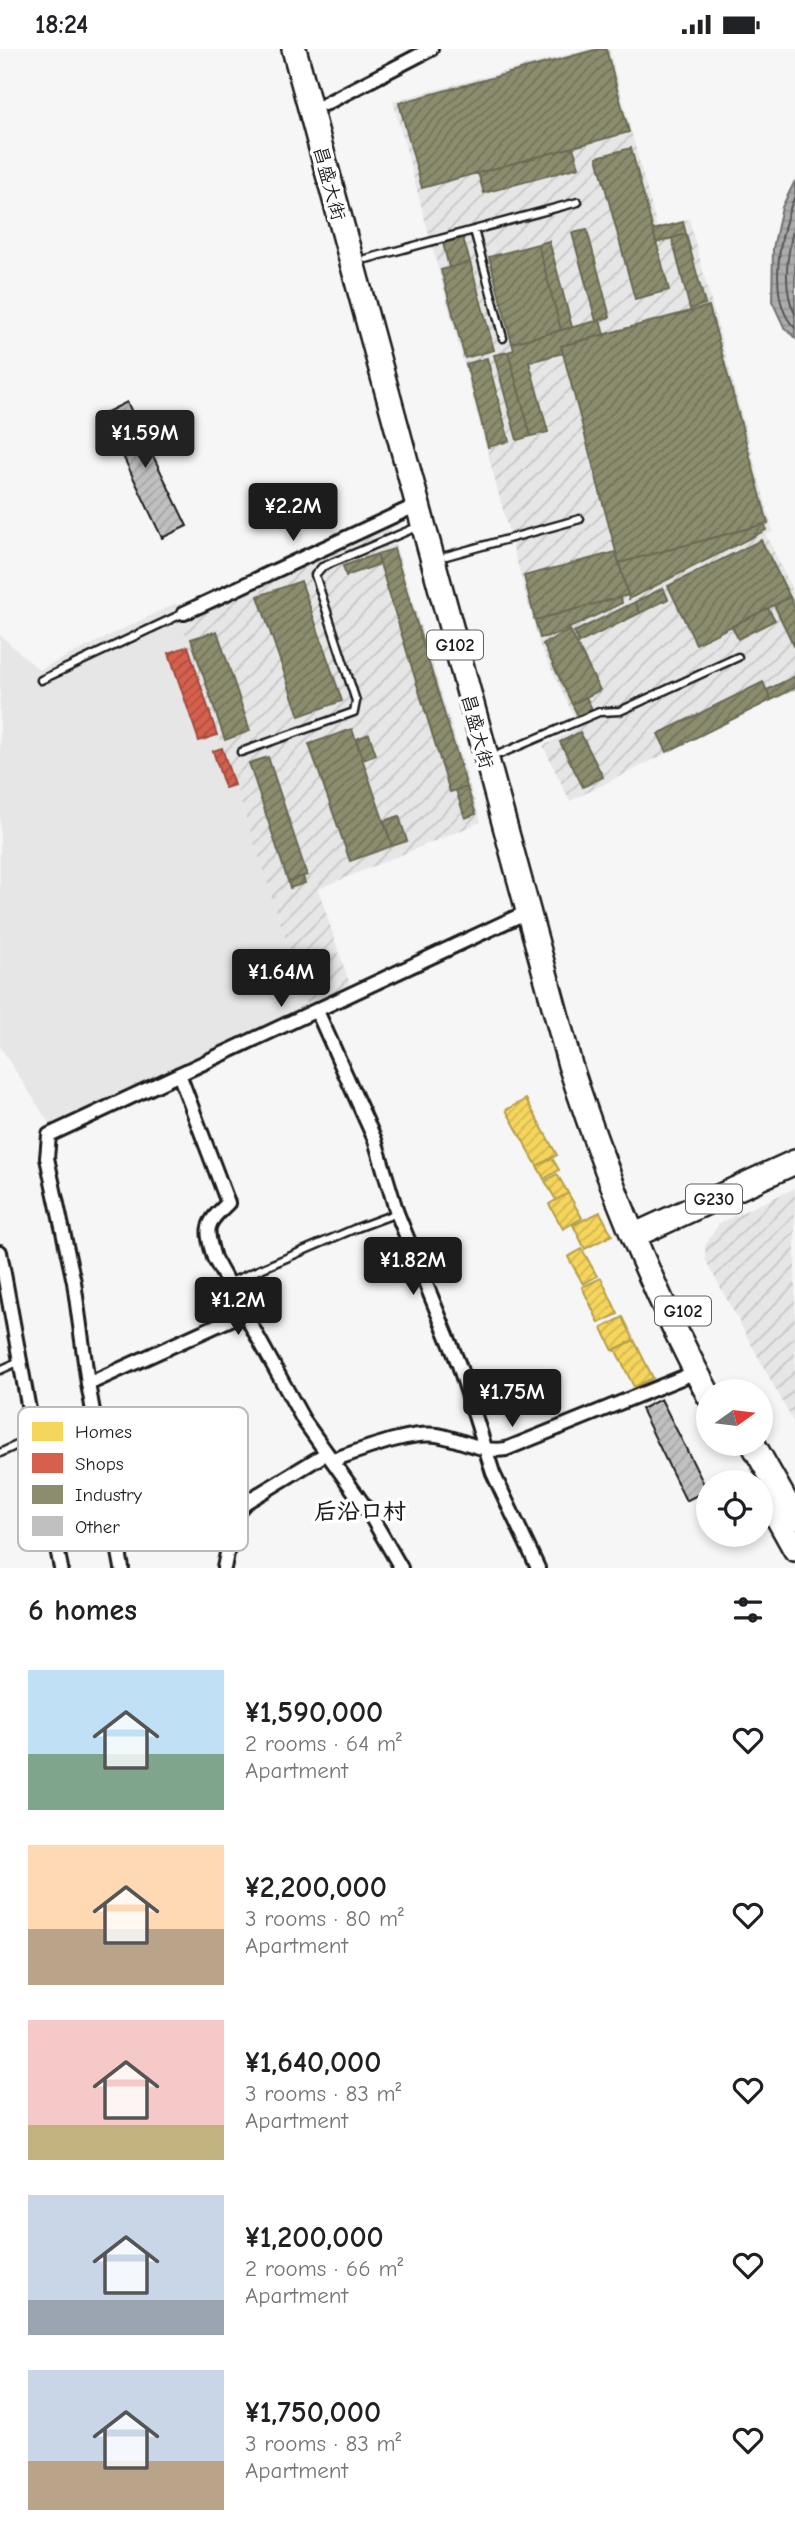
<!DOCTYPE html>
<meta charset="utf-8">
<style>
body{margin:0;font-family:"Comic Neue","LXGW WenKai TC",sans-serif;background:#f2f2f2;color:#202124;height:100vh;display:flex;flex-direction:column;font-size:26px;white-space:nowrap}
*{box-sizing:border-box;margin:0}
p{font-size:23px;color:#757577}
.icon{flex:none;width:38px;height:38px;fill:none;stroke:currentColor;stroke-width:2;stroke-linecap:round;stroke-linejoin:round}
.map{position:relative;height:1519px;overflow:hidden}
.side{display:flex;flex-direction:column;background:#fff;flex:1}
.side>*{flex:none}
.needle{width:46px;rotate:76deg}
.controls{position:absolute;left:696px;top:1330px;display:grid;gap:14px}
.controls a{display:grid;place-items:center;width:77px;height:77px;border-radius:50%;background:#fff;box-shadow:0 4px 10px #0003;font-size:35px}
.price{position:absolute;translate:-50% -60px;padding:0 16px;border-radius:7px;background:#1c1c1c;color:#fff;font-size:23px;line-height:46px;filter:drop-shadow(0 2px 4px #0008)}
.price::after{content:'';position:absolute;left:50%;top:42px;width:21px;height:16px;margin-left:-10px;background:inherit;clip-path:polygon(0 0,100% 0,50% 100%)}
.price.current{background:#222;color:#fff}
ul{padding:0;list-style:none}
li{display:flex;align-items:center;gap:21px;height:175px;padding:0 28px}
li span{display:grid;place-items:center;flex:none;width:196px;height:140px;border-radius:0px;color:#555}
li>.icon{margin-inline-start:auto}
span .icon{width:84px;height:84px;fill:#fffc;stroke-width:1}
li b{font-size:30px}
h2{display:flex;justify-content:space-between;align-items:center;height:84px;padding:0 28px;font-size:30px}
.status{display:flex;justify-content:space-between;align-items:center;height:49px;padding:0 35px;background:#fff;direction:ltr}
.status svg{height:19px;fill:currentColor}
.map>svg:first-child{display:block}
</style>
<div class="status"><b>18:24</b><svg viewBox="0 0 49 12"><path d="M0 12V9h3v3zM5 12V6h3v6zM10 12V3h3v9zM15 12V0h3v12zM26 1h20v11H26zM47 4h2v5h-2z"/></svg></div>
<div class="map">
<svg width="795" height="1519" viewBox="0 0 795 1519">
<defs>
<pattern id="industrial-furrows" width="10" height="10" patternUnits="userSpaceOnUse" patternTransform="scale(1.75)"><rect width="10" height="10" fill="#e6e6e6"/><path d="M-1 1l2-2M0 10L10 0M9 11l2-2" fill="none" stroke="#c5c5c5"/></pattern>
<pattern id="water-rules" width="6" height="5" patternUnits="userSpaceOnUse" patternTransform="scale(1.75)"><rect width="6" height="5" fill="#acacac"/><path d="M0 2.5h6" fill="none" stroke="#939393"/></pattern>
<pattern id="homes-hatch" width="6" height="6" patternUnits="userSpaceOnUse" patternTransform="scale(1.75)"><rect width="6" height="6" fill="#f6d55c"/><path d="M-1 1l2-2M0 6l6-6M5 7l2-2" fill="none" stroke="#d2b64f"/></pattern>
<pattern id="shops-hatch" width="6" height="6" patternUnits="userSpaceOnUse" patternTransform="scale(1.75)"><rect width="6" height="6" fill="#d6604d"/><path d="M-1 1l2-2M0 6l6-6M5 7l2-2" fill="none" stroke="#ad4e3f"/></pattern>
<pattern id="industry-hatch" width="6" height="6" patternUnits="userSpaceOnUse" patternTransform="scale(1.75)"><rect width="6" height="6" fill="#8c8c6e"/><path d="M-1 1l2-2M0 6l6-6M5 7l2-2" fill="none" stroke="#72725a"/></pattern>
<pattern id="building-hatch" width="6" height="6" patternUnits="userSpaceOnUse" patternTransform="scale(1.75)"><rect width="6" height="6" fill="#c0c0c0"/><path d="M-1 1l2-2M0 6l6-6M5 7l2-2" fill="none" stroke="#a4a4a4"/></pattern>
</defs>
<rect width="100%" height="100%" fill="#f6f6f6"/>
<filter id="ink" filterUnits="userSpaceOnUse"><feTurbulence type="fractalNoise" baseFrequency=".0143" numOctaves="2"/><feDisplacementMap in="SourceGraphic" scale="14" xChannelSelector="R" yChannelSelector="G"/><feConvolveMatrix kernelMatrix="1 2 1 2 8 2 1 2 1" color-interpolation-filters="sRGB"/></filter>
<g filter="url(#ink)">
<!-- built -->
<path fill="#e6e6e6" d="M 176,554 L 309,961 L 51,1077 L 0,998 L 0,586 L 39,621 Z"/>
<!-- industrial -->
<path fill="url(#industrial-furrows)" d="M 588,0 L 609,0 L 657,178 L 689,170 L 773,482 L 766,486 L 795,546 L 795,641 L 570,752 L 543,697 L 579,678 L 539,595 L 393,52 Z
M 390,478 L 481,773 L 318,840 L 352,942 L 309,961 L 181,571 Z
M 795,1139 L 795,1376 L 706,1212 L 705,1197 L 719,1174 Z"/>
<!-- water -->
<path fill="url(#water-rules)" stroke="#727272" stroke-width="2" d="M 795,132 L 795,289 L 784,278 L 772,252 L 773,199 L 782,158 Z"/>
<!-- homes -->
<path fill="url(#homes-hatch)" stroke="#b59e49" stroke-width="2" d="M 526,1050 L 557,1106 L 537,1117 L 506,1061 Z
M 552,1109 L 559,1121 L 544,1130 L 537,1117 Z
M 557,1125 L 568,1144 L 556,1151 L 545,1132 Z
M 568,1144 L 582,1169 L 563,1180 L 549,1155 Z
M 600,1163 L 612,1186 L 585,1200 L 573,1176 Z
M 582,1200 L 597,1227 L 583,1235 L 568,1208 Z
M 601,1229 L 618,1265 L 599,1274 L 582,1238 Z
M 623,1268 L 634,1291 L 613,1302 L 602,1279 Z
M 634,1291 L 653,1329 L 634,1338 L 615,1300 Z"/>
<!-- shops -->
<path fill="url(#shops-hatch)" stroke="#9e4c3e" stroke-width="2" d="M 188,597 L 217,686 L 199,692 L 169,604 Z
M 222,699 L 234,736 L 225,739 L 213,702 Z"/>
<!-- industry -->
<path fill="url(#industry-hatch)" stroke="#6a6a55" stroke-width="2" d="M 598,0 L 606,0 L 629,83 L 422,139 L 399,54 Z
M 573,98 L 579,118 L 484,144 L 478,124 Z
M 631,99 L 669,241 L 635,250 L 597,108 Z
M 683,173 L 686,185 L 656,194 L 653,181 Z
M 587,181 L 610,268 L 596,272 L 572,184 Z
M 686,185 L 705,255 L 690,260 L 672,189 Z
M 463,189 L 470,213 L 449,219 L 443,194 Z
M 549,192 L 572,278 L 561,281 L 538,195 Z
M 538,195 L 561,281 L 512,294 L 489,208 Z
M 470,213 L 494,301 L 465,309 L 441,221 Z
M 709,257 L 768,474 L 619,514 L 561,297 Z
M 600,271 L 604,286 L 561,297 L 563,304 L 529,313 L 548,383 L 531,387 L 508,303 L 514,301 L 512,294 Z
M 508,303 L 531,387 L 517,391 L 494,306 Z
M 487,309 L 509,392 L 488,398 L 466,315 Z
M 765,475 L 766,481 L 629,550 L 619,514 Z
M 761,491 L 790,548 L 696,595 L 668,537 Z
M 394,500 L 467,738 L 450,743 L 377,505 Z
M 616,503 L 628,546 L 535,571 L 524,527 Z
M 377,505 L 380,515 L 346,527 L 343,517 Z
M 301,532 L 342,652 L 299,667 L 258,547 Z
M 663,539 L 668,550 L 640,564 L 635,553 Z
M 621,548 L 622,554 L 557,585 L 540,589 L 535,571 Z
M 790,548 L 795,559 L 795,599 L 774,556 Z
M 635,553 L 640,564 L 579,594 L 574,583 Z
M 768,559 L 775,571 L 738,590 L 732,577 Z
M 570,581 L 600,641 L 572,655 L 543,595 Z
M 217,582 L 250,682 L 225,691 L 191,590 Z
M 795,627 L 795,639 L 771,651 L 767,641 Z
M 763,633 L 771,651 L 667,703 L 658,685 Z
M 586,648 L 592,660 L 578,667 L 572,655 Z
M 352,680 L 392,797 L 350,812 L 309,695 Z
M 580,683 L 603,728 L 583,738 L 560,693 Z
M 369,685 L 376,706 L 363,711 L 356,690 Z
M 268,708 L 307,826 L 288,832 L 249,714 Z
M 467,738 L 476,765 L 465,769 L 456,741 Z
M 399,767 L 407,792 L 392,797 L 384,772 Z
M 303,827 L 305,834 L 290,839 L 288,832 Z"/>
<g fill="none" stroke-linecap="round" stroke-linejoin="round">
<!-- shore -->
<path stroke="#565656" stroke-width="2" d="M 795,147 C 780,180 766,251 795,279
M 795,172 C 788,202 781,237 795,265"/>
</g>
<!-- building -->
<path fill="url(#building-hatch)" stroke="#1c1c1c" stroke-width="2" d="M 127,353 L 187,477 L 162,489 L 103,365 Z
M 661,1350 L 707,1441 L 686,1452 L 641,1360 Z"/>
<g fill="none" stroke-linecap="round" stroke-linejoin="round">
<defs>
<path id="lane" d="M 474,181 L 503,289
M 366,210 L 578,153
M 446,507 L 580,470
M 41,631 L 184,564
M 241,703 L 354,663 L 356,652 L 315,526 L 322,518 L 417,478
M 500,705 L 599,663 L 620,662 L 738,608
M 228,1234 L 354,1180 L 397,1164
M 0,1321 L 20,1312
M 0,1404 L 34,1388"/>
<path id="street" d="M 325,55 L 431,0
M 184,564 L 417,456
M 317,962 L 375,1091 L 397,1164 L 459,1316 L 493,1424 L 538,1519
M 179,1025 L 228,1154 C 205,1176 205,1178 214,1209 L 304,1372 L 368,1462 L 401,1519
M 0,1203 L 34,1388 L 61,1519
M 88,1335 L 244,1264
M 332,1411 C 360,1402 408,1382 437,1386 C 461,1390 482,1404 506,1400 L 696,1323
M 122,1519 L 88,1335 L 74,1233 L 47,1109 L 49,1086 L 527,863
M 224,1519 L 235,1465 L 246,1453 L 327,1404"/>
<path id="highway" d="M 294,0 L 570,1016 C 607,1130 652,1241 709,1347
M 633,1187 L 795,1113
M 753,1395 L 795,1469
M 770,1455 L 795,1500"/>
</defs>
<!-- lane casing -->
<use href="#lane" stroke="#1c1c1c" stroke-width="11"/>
<!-- street casing -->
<use href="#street" stroke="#1c1c1c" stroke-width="18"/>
<!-- highway casing -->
<use href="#highway" stroke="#1c1c1c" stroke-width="28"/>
<!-- lane -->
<use href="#lane" stroke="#fff" stroke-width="6"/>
<!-- street -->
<use href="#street" stroke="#fff" stroke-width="12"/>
<!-- highway -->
<use href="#highway" stroke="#fff" stroke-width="23"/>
</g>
</g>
<g text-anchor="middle" stroke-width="7" stroke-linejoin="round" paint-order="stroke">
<!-- shield labels -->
<g fill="#fff" stroke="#606060" stroke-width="2">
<rect x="427" y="581.5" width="56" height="29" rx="5"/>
<rect x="686" y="1135.5" width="56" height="29" rx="5"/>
<rect x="655" y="1247.5" width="56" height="29" rx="5"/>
</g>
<g font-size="18" font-weight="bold" fill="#1c1c1c">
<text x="455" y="602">G102</text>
<text x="714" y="1156">G230</text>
<text x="683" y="1268">G102</text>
</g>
<!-- street labels -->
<g font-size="19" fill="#1c1c1c" stroke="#fff">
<text transform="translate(330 134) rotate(75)" y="7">昌盛大街</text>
<text transform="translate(478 682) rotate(75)" y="7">昌盛大街</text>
</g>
<!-- quarter labels -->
<g font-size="23" font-weight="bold" fill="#1c1c1c" stroke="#fff">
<text x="360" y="1470">后沿口村</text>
</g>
</g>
<!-- legend -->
<rect x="18" y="1358" width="230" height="144" rx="10" fill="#fff" stroke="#bbb" stroke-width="2"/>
<rect x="32" y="1373" width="31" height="19" fill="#f6d55c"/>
<rect x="32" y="1404" width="31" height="20" fill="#d6604d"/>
<rect x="32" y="1436" width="31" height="19" fill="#8c8c6e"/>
<rect x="32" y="1467" width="31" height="20" fill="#c0c0c0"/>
<g font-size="19" fill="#1c1c1c">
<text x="75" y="1389">Homes</text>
<text x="75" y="1421">Shops</text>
<text x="75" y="1452">Industry</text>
<text x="75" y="1484">Other</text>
</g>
</svg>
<div class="controls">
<a><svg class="needle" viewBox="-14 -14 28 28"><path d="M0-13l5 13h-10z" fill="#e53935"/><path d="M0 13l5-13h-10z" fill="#757577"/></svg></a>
<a><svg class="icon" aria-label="locate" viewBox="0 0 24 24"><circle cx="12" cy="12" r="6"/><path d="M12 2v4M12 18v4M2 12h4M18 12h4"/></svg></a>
</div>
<b class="price current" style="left:145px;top:421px">¥1.59M</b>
<b class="price" style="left:293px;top:494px">¥2.2M</b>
<b class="price" style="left:281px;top:960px">¥1.64M</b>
<b class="price" style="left:413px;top:1248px">¥1.82M</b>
<b class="price" style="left:238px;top:1288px">¥1.2M</b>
<b class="price" style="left:512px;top:1380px">¥1.75M</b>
</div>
<section class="side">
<h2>6 homes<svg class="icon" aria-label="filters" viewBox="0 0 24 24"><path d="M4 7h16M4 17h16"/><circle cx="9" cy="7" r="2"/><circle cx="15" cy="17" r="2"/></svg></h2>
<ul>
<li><span style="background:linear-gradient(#bfe0f5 60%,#7fa58c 0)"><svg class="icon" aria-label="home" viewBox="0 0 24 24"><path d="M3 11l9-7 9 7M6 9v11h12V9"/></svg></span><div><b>¥1,590,000</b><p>2 rooms · 64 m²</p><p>Apartment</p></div><svg class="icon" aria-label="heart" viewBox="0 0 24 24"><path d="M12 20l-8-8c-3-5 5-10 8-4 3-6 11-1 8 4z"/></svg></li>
<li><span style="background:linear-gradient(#ffd9b3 60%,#b9a48a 0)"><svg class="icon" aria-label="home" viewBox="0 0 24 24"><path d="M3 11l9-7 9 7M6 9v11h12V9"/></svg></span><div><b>¥2,200,000</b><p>3 rooms · 80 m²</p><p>Apartment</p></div><svg class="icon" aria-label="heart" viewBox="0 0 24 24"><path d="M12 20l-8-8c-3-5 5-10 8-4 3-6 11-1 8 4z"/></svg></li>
<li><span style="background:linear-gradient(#f6c9c9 75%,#c2b280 0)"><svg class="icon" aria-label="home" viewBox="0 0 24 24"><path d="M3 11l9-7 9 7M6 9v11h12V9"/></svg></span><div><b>¥1,640,000</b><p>3 rooms · 83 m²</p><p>Apartment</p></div><svg class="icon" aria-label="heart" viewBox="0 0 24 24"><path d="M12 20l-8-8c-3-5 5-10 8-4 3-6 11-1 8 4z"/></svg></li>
<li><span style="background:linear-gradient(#c9d6e8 75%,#9aa5b1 0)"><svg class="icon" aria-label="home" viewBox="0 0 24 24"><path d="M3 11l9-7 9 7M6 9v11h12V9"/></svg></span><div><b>¥1,200,000</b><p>2 rooms · 66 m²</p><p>Apartment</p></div><svg class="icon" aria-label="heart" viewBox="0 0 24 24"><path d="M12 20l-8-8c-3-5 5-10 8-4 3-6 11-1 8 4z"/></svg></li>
<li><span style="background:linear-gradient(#c9d6e8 65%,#b9a48a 0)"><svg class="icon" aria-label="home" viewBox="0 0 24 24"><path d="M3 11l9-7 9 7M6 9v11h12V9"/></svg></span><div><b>¥1,750,000</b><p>3 rooms · 83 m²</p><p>Apartment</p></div><svg class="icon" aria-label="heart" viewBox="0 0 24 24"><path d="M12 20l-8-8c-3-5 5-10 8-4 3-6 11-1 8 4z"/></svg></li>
</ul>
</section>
